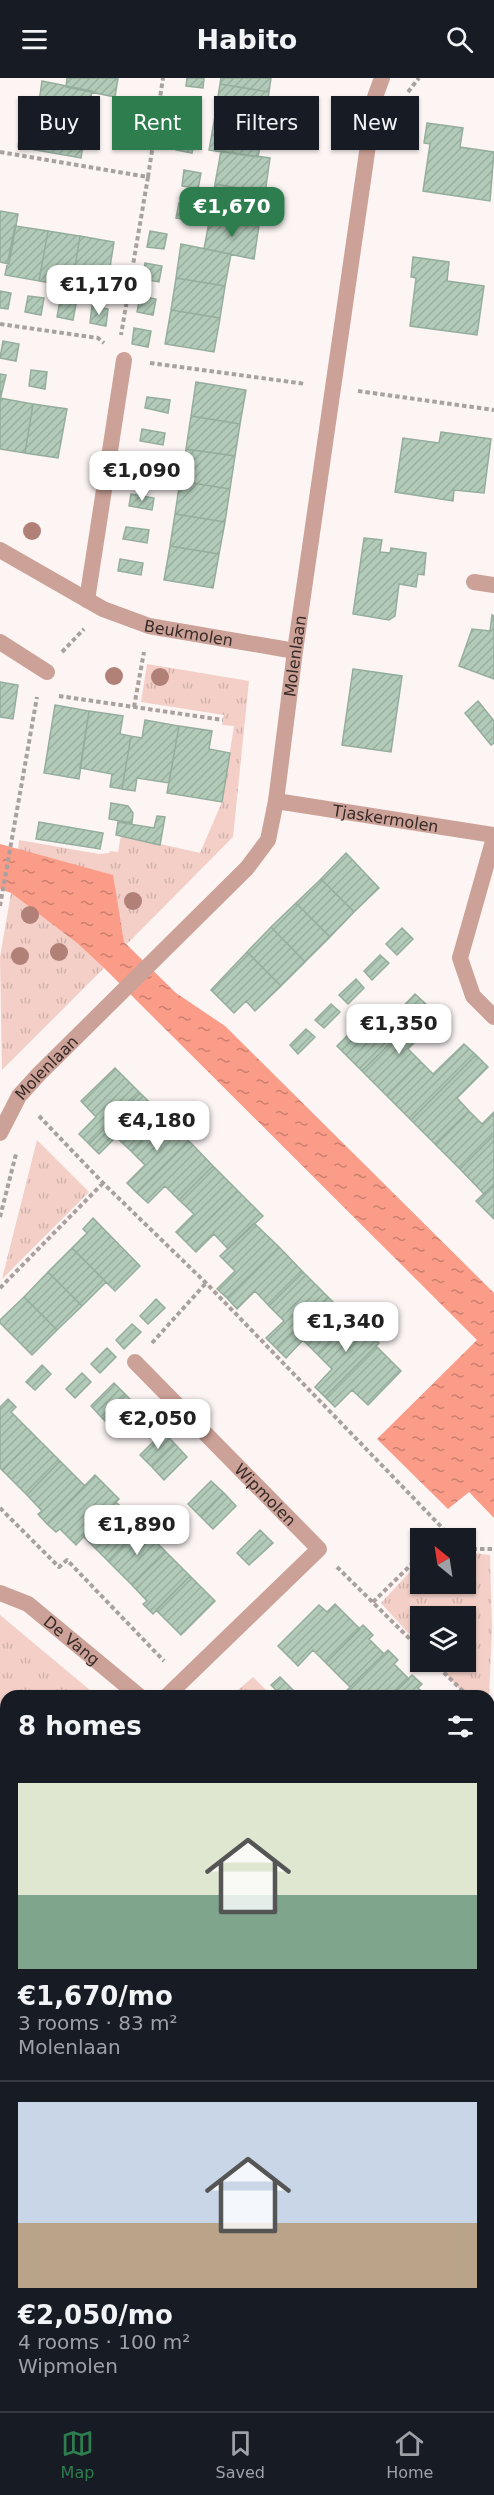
<!DOCTYPE html>
<meta charset="utf-8">
<style>
body{margin:0;font-family:"DejaVu Sans",sans-serif;background:#242831;color:#f1f3f6;height:100vh;display:flex;flex-direction:column;font-size:22px;white-space:nowrap}
*{box-sizing:border-box;margin:0}
p{font-size:20px;color:#9ea1a6}
.icon{flex:none;width:33px;height:33px;fill:none;stroke:currentColor;stroke-width:2;stroke-linecap:round;stroke-linejoin:round}
.map{position:relative;flex:1;overflow:hidden}
.details{position:absolute;left:0px;top:1612px;width:495px;height:722px;display:flex;flex-direction:column;background:#171b24;border-radius:18px 18px 0 0;box-shadow:0 2px 4px #0004}
.details>*{flex:none}
.top-card{position:absolute;left:18px;top:18px;width:459px;height:54px;display:flex;gap:12px}
.needle{width:39px;rotate:330deg}
.fabs{position:absolute;left:410px;top:1450px;display:grid;gap:12px}
.fabs a{display:grid;place-items:center;width:66px;height:66px;border-radius:0px;background:#171b24;box-shadow:0 2px 4px #0004;font-size:30px}
.price{position:absolute;translate:-50% -51px;padding:0 14px;border-radius:12px;background:#fff;color:#222;font-size:20px;line-height:39px;filter:drop-shadow(0 2px 3px #0008)}
.price::after{content:'';position:absolute;left:50%;top:36px;width:18px;height:14px;margin-left:-9px;background:inherit;clip-path:polygon(0 0,100% 0,50% 100%)}
.price.selected{background:#2d7d4e;color:#fff}
ul{padding:0;list-style:none}
li{display:grid;align-content:center;gap:12px;height:318px;padding:0 18px}
li+li{border-top:2px solid #363941}
li span{display:grid;place-items:center;height:186px;border-radius:0px;color:#555}
li>.icon{margin-inline-start:auto}
span .icon{width:108px;height:108px;fill:#fffc;stroke-width:1}
li b{font-size:26px}
h2{display:flex;justify-content:space-between;align-items:center;height:72px;padding:0 18px;font-size:26px}
.chip{padding:0 21px;border-radius:0px;background:#171b24;box-shadow:0 2px 4px #0004;font-size:21px;line-height:54px}
.chip.selected{background:#2d7d4e;color:#fff}
header{display:flex;justify-content:space-between;align-items:center;height:78px;padding:0 18px;background:#171b24;font-size:27px;font-weight:700}
.tabs{display:flex;justify-content:space-around;align-items:center;height:84px;border-top:2px solid #363941;background:#171b24;font-size:16px;color:#9ea1a6}
.tabs a{display:grid;justify-items:center;gap:3px}
.tabs .selected{color:#2d7d4e}
.map>svg:first-child{display:block}
</style>
<header><svg class="icon" aria-label="menu" viewBox="0 0 24 24"><path d="M4 6h16M4 12h16M4 18h16"/></svg>Habito<svg class="icon" aria-label="search" viewBox="0 0 24 24"><circle cx="10" cy="10" r="6"/><path d="M15 15l6 6"/></svg></header>
<div class="map">
<svg width="494" height="2333" viewBox="0 0 494 2333">
<defs>
<pattern id="grass-tufts" width="24" height="20" patternUnits="userSpaceOnUse" patternTransform="scale(1.5)"><rect width="24" height="20" fill="#f3cfc7"/><path d="M3 7l-1-3M5 7V3M7 7l1-3M15 17l-1-3M17 17v-4M19 17l1-3" fill="none" stroke="#d1b2ab"/></pattern>
<pattern id="water-ripples" width="26" height="14" patternUnits="userSpaceOnUse" patternTransform="scale(1.5)"><rect width="26" height="14" fill="#fa9c88"/><path d="M2 4q2-2 4 0t4 0M15 11q2-2 4 0t4 0" fill="none" stroke="#cb7f6f"/></pattern>
<pattern id="building-hatch" width="6" height="6" patternUnits="userSpaceOnUse" patternTransform="scale(1.5)"><rect width="6" height="6" fill="#b2cbb9"/><path d="M-1 1l2-2M0 6l6-6M5 7l2-2" fill="none" stroke="#9aae9f"/></pattern>
</defs>
<rect width="100%" height="100%" fill="#fcf5f4"/>
<!-- grass -->
<path fill="url(#grass-tufts)" d="M 147,586 L 249,603 L 233,759 L 127,866 L 124,864 L 112,797 L 18,772 L 19,762 L 99,776 L 109,775 L 110,773 L 118,774 L 121,757 L 200,775 L 222,724 L 234,648 L 222,647 L 224,637 L 141,624 Z
M 11,815 L 77,865 L 104,890 L 2,992 L 0,879 Z
M 37,1062 L 89,1114 L 2,1201 Z
M 465,1474 L 490,1477 L 492,1551 L 489,1618 L 466,1618 L 435,1584 L 465,1584 L 465,1539 L 420,1539 L 420,1568 L 381,1525 L 420,1483 L 420,1506 L 465,1506 Z
M 0,1537 L 97,1618 L 6,1618 L 6,1807 L 0,1806 Z
M 253,1599 L 272,1618 L 231,1618 Z
M 0,1898 L 6,1899 L 6,1927 L 0,1926 Z
M 490,2092 L 494,2102 L 494,2168 L 489,2167 Z
M 0,2120 L 6,2120 L 6,2181 L 0,2181 Z
M 411,2328 L 439,2328 L 437,2333 L 410,2333 Z"/>
<!-- water -->
<path fill="url(#water-ripples)" d="M 0,766 L 113,797 L 124,864 L 176,915 L 225,948 L 494,1215 L 494,1440 L 469,1414 L 448,1431 L 377,1361 L 477,1262 L 104,890 L 77,865 L 11,815 L 0,811 Z
M 0,2061 L 6,2062 L 6,2120 L 0,2120 Z"/>
<!-- building -->
<path fill="url(#building-hatch)" stroke="#95ad9c" stroke-width="1.5" d="M 67,0 L 118,0 L 115,19 L 66,9 Z
M 187,0 L 204,0 L 203,10 L 186,8 Z
M 221,0 L 271,0 L 269,14 L 220,6 Z
M 42,3 L 92,13 L 86,46 L 37,38 Z
M 220,6 L 269,14 L 264,47 L 215,38 Z
M 183,24 L 200,27 L 197,43 L 181,40 Z
M 23,35 L 86,46 L 81,80 L 18,69 Z
M 215,38 L 264,47 L 258,79 L 209,72 Z
M 427,45 L 463,50 L 460,69 L 494,74 L 490,123 L 423,113 L 430,66 L 424,65 Z
M 178,57 L 195,59 L 192,75 L 176,72 Z
M 221,73 L 270,80 L 265,115 L 215,106 Z
M 184,92 L 201,95 L 198,111 L 182,108 Z
M 215,106 L 265,115 L 259,147 L 210,139 Z
M 179,125 L 195,127 L 193,143 L 176,140 Z
M 0,133 L 18,136 L 9,186 L 0,184 Z
M 210,139 L 259,147 L 254,181 L 204,171 Z
M 15,148 L 48,153 L 39,203 L 5,197 Z
M 48,153 L 80,158 L 72,208 L 39,203 Z
M 150,153 L 167,156 L 164,171 L 147,169 Z
M 80,158 L 114,164 L 106,214 L 72,208 Z
M 181,166 L 231,176 L 225,208 L 176,200 Z
M 413,179 L 449,184 L 447,203 L 484,208 L 477,257 L 410,248 L 416,200 L 411,199 Z
M 145,185 L 162,188 L 159,204 L 142,201 Z
M 176,200 L 225,208 L 220,240 L 171,232 Z
M 0,213 L 11,215 L 8,231 L 0,230 Z
M 28,218 L 44,220 L 41,237 L 25,234 Z
M 140,218 L 156,221 L 153,237 L 137,234 Z
M 60,223 L 76,226 L 73,242 L 57,239 Z
M 92,228 L 108,231 L 106,248 L 90,245 Z
M 171,232 L 220,240 L 214,274 L 165,266 Z
M 134,250 L 151,253 L 148,269 L 132,266 Z
M 3,263 L 19,266 L 16,283 L 0,280 Z
M 31,292 L 47,294 L 45,311 L 29,308 Z
M 0,296 L 6,297 L 0,322 Z
M 196,304 L 246,312 L 240,346 L 191,338 Z
M 147,319 L 170,322 L 168,335 L 145,330 Z
M 0,320 L 33,326 L 25,375 L 0,371 Z
M 33,326 L 67,331 L 58,380 L 25,375 Z
M 191,338 L 240,346 L 235,378 L 186,371 Z
M 142,351 L 165,355 L 163,367 L 140,363 Z
M 441,354 L 491,361 L 484,415 L 454,412 L 453,423 L 395,414 L 403,360 L 439,365 Z
M 186,371 L 235,378 L 230,411 L 180,403 Z
M 136,383 L 159,388 L 157,399 L 134,396 Z
M 180,403 L 230,411 L 225,444 L 175,436 Z
M 131,416 L 154,420 L 152,432 L 129,428 Z
M 175,436 L 225,444 L 219,476 L 170,468 Z
M 126,449 L 149,452 L 147,465 L 123,461 Z
M 364,460 L 382,462 L 380,474 L 390,475 L 391,470 L 426,475 L 424,497 L 418,496 L 416,509 L 399,506 L 395,538 L 389,542 L 353,536 Z
M 170,468 L 219,476 L 213,510 L 164,502 Z
M 120,481 L 143,485 L 141,497 L 118,493 Z
M 492,537 L 494,538 L 494,601 L 459,588 L 472,551 L 490,553 Z
M 353,591 L 402,598 L 391,674 L 342,667 Z
M 0,604 L 18,607 L 13,641 L 0,639 Z
M 478,623 L 494,643 L 494,665 L 491,667 L 465,635 Z
M 55,627 L 89,633 L 79,701 L 44,695 Z
M 89,633 L 123,638 L 120,656 L 131,658 L 122,711 L 110,709 L 112,696 L 80,690 Z
M 145,642 L 179,648 L 169,705 L 137,700 L 135,713 L 122,711 L 131,658 L 142,660 Z
M 179,648 L 212,653 L 209,671 L 230,675 L 222,724 L 167,715 Z
M 111,725 L 128,728 L 133,735 L 132,745 L 109,741 Z
M 157,738 L 165,739 L 160,767 L 116,757 L 118,744 L 154,750 Z
M 39,744 L 103,755 L 100,771 L 36,761 Z
M 346,775 L 379,810 L 354,834 L 321,801 Z
M 321,801 L 354,834 L 330,859 L 296,825 Z
M 296,825 L 330,859 L 305,884 L 271,849 Z
M 271,849 L 305,884 L 281,908 L 247,874 Z
M 402,850 L 413,861 L 397,877 L 386,866 Z
M 247,874 L 281,908 L 255,933 L 246,923 L 234,935 L 211,912 Z
M 380,877 L 389,885 L 372,902 L 364,893 Z
M 356,901 L 364,910 L 348,926 L 339,917 Z
M 415,916 L 428,928 L 362,993 L 337,968 L 371,934 L 384,948 Z
M 331,926 L 340,934 L 324,950 L 315,942 Z
M 428,928 L 439,940 L 408,971 L 421,984 L 387,1018 L 362,993 Z
M 306,951 L 315,959 L 298,976 L 290,967 Z
M 464,966 L 476,977 L 411,1042 L 387,1018 L 421,984 L 433,996 Z
M 476,977 L 488,989 L 457,1020 L 469,1033 L 435,1066 L 411,1042 Z
M 115,990 L 140,1015 L 89,1066 L 79,1056 L 96,1039 L 81,1023 Z
M 140,1015 L 165,1039 L 131,1073 L 116,1059 L 99,1076 L 89,1066 Z
M 469,1033 L 482,1046 L 494,1034 L 494,1057 L 460,1091 L 435,1066 Z
M 165,1039 L 189,1063 L 137,1115 L 127,1105 L 145,1087 L 131,1073 Z
M 494,1057 L 494,1106 L 484,1116 L 460,1091 Z
M 189,1063 L 213,1088 L 179,1122 L 165,1108 L 148,1125 L 137,1115 Z
M 213,1088 L 238,1113 L 186,1164 L 176,1154 L 194,1136 L 179,1122 Z
M 494,1106 L 494,1141 L 476,1123 Z
M 238,1113 L 263,1138 L 228,1171 L 214,1156 L 196,1174 L 186,1164 Z
M 93,1140 L 140,1188 L 115,1213 L 72,1170 L 87,1155 L 83,1151 Z
M 254,1145 L 279,1169 L 227,1220 L 217,1211 L 235,1193 L 220,1178 Z
M 279,1169 L 303,1194 L 269,1228 L 255,1213 L 237,1231 L 227,1220 Z
M 72,1170 L 106,1204 L 82,1228 L 48,1194 Z
M 48,1194 L 82,1228 L 57,1252 L 24,1219 Z
M 303,1194 L 328,1219 L 276,1270 L 266,1260 L 284,1243 L 269,1228 Z
M 24,1219 L 57,1252 L 32,1277 L 0,1245 L 0,1242 Z
M 328,1219 L 352,1243 L 318,1277 L 303,1262 L 286,1280 L 276,1270 Z
M 156,1221 L 165,1230 L 148,1246 L 140,1238 Z
M 360,1235 L 374,1250 L 369,1255 L 379,1265 L 325,1319 L 315,1309 L 332,1291 L 318,1277 Z
M 132,1246 L 141,1254 L 124,1271 L 116,1262 Z
M 376,1268 L 401,1293 L 368,1327 L 352,1312 L 335,1329 L 325,1319 Z
M 107,1270 L 116,1279 L 100,1295 L 91,1286 Z
M 42,1287 L 51,1296 L 35,1312 L 26,1304 Z
M 82,1295 L 91,1304 L 75,1320 L 66,1311 Z
M 114,1305 L 126,1317 L 103,1341 L 91,1328 Z
M 126,1317 L 139,1330 L 116,1353 L 103,1341 Z
M 8,1321 L 16,1329 L 11,1334 L 36,1359 L 2,1392 L 0,1390 L 0,1329 Z
M 163,1354 L 175,1366 L 152,1389 L 140,1377 Z
M 36,1359 L 60,1383 L 27,1417 L 2,1392 Z
M 175,1366 L 187,1379 L 164,1402 L 152,1389 Z
M 60,1383 L 85,1408 L 47,1446 L 38,1436 L 42,1433 L 27,1417 Z
M 95,1397 L 119,1421 L 76,1467 L 60,1451 L 56,1454 L 47,1446 Z
M 211,1403 L 224,1415 L 201,1439 L 188,1426 Z
M 224,1415 L 236,1428 L 213,1451 L 201,1439 Z
M 116,1424 L 141,1449 L 108,1483 L 83,1458 Z
M 141,1449 L 166,1474 L 132,1507 L 108,1483 Z
M 260,1452 L 273,1465 L 249,1487 L 237,1475 Z
M 166,1474 L 190,1498 L 153,1536 L 143,1526 L 147,1523 L 132,1507 Z
M 190,1498 L 215,1523 L 181,1557 L 156,1532 Z
M 335,1526 L 360,1551 L 326,1585 L 313,1572 L 298,1588 L 278,1568 L 319,1527 L 327,1534 Z
M 363,1547 L 373,1557 L 369,1561 L 384,1576 L 350,1609 L 326,1585 Z
M 388,1572 L 398,1582 L 394,1586 L 409,1601 L 391,1618 L 341,1618 Z
M 412,1597 L 422,1606 L 418,1610 L 426,1618 L 391,1618 Z
M 280,1599 L 296,1615 L 293,1618 L 282,1618 L 271,1607 Z
M 0,2286 L 2,2286 L 2,2293 L 6,2293 L 6,2328 L 20,2328 L 19,2333 L 0,2333 Z
M 489,2317 L 494,2317 L 494,2333 L 479,2333 L 479,2328 L 489,2328 Z
M 237,2328 L 285,2328 L 285,2333 L 237,2333 Z"/>
<g fill="none" stroke-linecap="round" stroke-linejoin="round">
<!-- path -->
<path stroke="#aaa19f" stroke-width="4" stroke-dasharray="4.5 3" stroke-linecap="butt" d="M 408,14 L 419,0
M 0,74 L 148,99 L 121,257
M 148,99 L 163,0
M 0,246 L 98,260 L 104,265
M 150,285 L 306,306
M 358,313 L 494,332
M 62,574 L 84,551
M 59,618 L 223,642
M 134,629 L 144,574
M 0,828 L 37,619
M 39,1038 L 103,1105 L 206,1205 L 453,1461
M 0,1139 L 16,1076
M 0,1210 L 103,1105
M 152,1265 L 206,1205
M 0,1430 L 59,1489 L 67,1482 L 164,1583
M 437,1461 L 445,1453
M 465,1471 L 494,1471
M 337,1489 L 420,1571
M 373,1524 L 420,1478
M 433,1584 L 468,1618
M 489,1639 L 494,1644
M 490,1739 L 494,1694
M 0,1821 L 6,1822
M 5,2020 L 6,2014
M 489,2026 L 494,2025
M 0,2162 L 6,2163
M 489,2234 L 494,2235
M 324,2333 L 324,2328
M 443,2333 L 445,2328"/>
<!-- service -->
<path stroke="#cca197" stroke-width="16" d="M 174,2333 L 174,2328"/>
<!-- minor -->
<g stroke="#cca197" stroke-width="16">
<path id="s1" d="M 0,472 L 103,531 L 149,548 L 295,573"/>
<path d="M 474,504 L 494,507"/>
<path d="M 87,522 L 124,282"/>
<path d="M 0,564 L 47,594"/>
<path id="s2" d="M 276,723 L 494,757"/>
<path d="M 494,760 L 460,880 L 473,918 L 494,939"/>
<path id="s3" d="M 135,1284 L 319,1471 L 167,1618"/>
<path id="s4" d="M 0,1515 L 28,1526 L 139,1618"/>
<path d="M 489,1765 L 494,1765"/>
<path d="M 489,2190 L 494,2191"/>
<path d="M 0,2212 L 6,2212"/>
</g>
<!-- tertiary -->
<g stroke="#cca197" stroke-width="16">
<path id="s5" d="M 0,1055 L 19,1018 L 39,996 L 247,790 L 268,762 L 276,723 L 295,573 L 375,19 L 382,0"/>
<path d="M 374,2328 L 374,2333"/>
</g>
<!-- secondary -->
<path stroke="#b37669" stroke-width="16" d="M 0,1879 L 6,1880
M 489,1898 L 494,1898
M 0,1946 L 6,1946
M 489,1960 L 494,1960"/>
</g>
<!-- trees -->
<g fill="#b18077">
<circle cx="32" cy="453" r="9"/>
<circle cx="114" cy="598" r="9"/>
<circle cx="160" cy="599" r="9"/>
<circle cx="133" cy="823" r="9"/>
<circle cx="30" cy="837" r="9"/>
<circle cx="59" cy="874" r="9"/>
<circle cx="20" cy="878" r="9"/>
</g>
<g text-anchor="middle" stroke-width="5" stroke-linejoin="round" paint-order="stroke">
<!-- street labels -->
<g font-size="16" fill="#362a27" stroke="#fff">
<text dy="6" stroke="none"><textPath href="#s1" startOffset="208">Beukmolen</textPath></text>
<text dy="6" stroke="none"><textPath href="#s5" startOffset="585">Molenlaan</textPath></text>
<text dy="6" stroke="none"><textPath href="#s2" startOffset="111">Tjaskermolen</textPath></text>
<text dy="6" stroke="none"><textPath href="#s5" startOffset="81">Molenlaan</textPath></text>
<text dy="6" stroke="none"><textPath href="#s3" startOffset="186">Wipmolen</textPath></text>
<text dy="6" stroke="none"><textPath href="#s4" startOffset="87">De Vang</textPath></text>
</g>
</g>
</svg>
<div class="fabs">
<a><svg class="needle" viewBox="-14 -14 28 28"><path d="M0-13l5 13h-10z" fill="#e53935"/><path d="M0 13l5-13h-10z" fill="#9ea1a6"/></svg></a>
<a><svg class="icon" aria-label="layers" viewBox="0 0 24 24"><path d="M12 4l9 5-9 5-9-5zM3 14l9 5 9-5"/></svg></a>
</div>
<b class="price selected" style="left:232px;top:160px">€1,670</b>
<b class="price" style="left:99px;top:238px">€1,170</b>
<b class="price" style="left:142px;top:424px">€1,090</b>
<b class="price" style="left:399px;top:977px">€1,350</b>
<b class="price" style="left:157px;top:1074px">€4,180</b>
<b class="price" style="left:346px;top:1275px">€1,340</b>
<b class="price" style="left:158px;top:1372px">€2,050</b>
<b class="price" style="left:137px;top:1478px">€1,890</b>
<div class="top-card">
<a class="chip">Buy</a>
<a class="chip selected">Rent</a>
<a class="chip">Filters</a>
<a class="chip">New</a>
</div>
<section class="details">
<h2>8 homes<svg class="icon" aria-label="filters" viewBox="0 0 24 24"><path d="M4 7h16M4 17h16"/><circle cx="9" cy="7" r="2"/><circle cx="15" cy="17" r="2"/></svg></h2>
<ul>
<li><span style="background:linear-gradient(#dfe7d0 60%,#7fa58c 0)"><svg class="icon" aria-label="home" viewBox="0 0 24 24"><path d="M3 11l9-7 9 7M6 9v11h12V9"/></svg></span><div><b>€1,670/mo</b><p>3 rooms · 83 m²</p><p>Molenlaan</p></div></li>
<li><span style="background:linear-gradient(#c9d6e8 65%,#b9a48a 0)"><svg class="icon" aria-label="home" viewBox="0 0 24 24"><path d="M3 11l9-7 9 7M6 9v11h12V9"/></svg></span><div><b>€2,050/mo</b><p>4 rooms · 100 m²</p><p>Wipmolen</p></div></li>
</ul>
</section>
</div>
<nav class="tabs">
<a class="selected"><svg class="icon" aria-label="map" viewBox="0 0 24 24"><path d="M3 6l6-2 6 2 6-2v14l-6 2-6-2-6 2zM9 4v14M15 6v14"/></svg>Map</a>
<a><svg class="icon" aria-label="saved" viewBox="0 0 24 24"><path d="M7 4h10v16l-5-4-5 4z"/></svg>Saved</a>
<a><svg class="icon" aria-label="home" viewBox="0 0 24 24"><path d="M3 11l9-7 9 7M6 9v11h12V9"/></svg>Home</a>
</nav>
